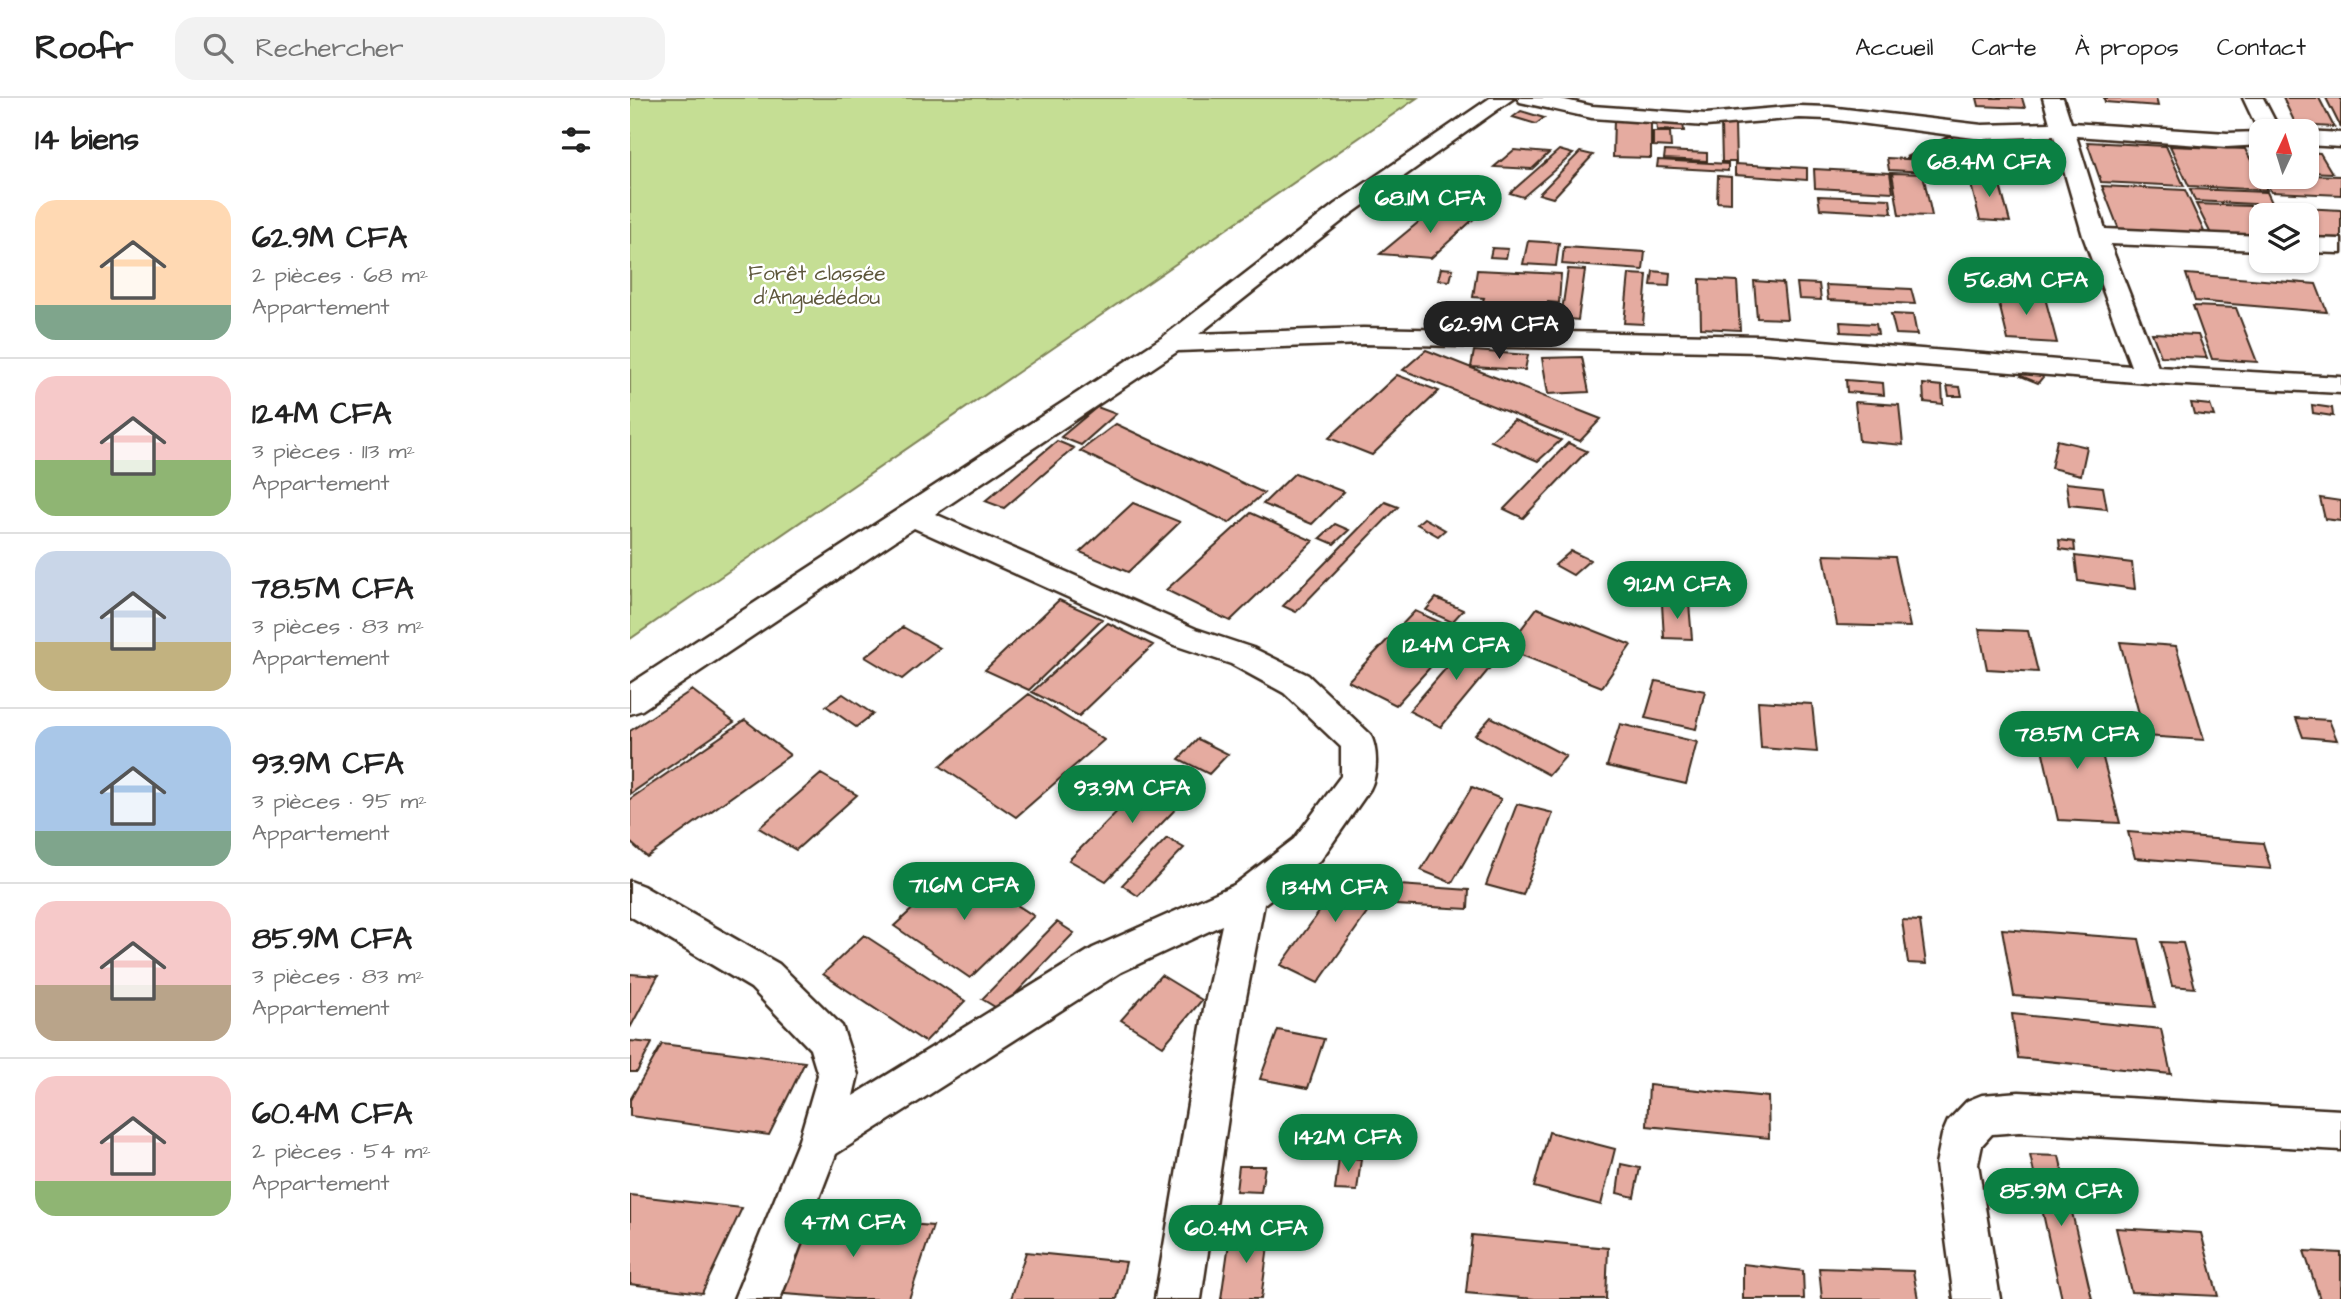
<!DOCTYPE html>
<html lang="fr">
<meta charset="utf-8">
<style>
body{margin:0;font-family:"Architects Daughter",sans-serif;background:#f2f2f2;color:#222;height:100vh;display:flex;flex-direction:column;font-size:26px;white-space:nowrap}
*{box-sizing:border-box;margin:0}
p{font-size:23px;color:#767676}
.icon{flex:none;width:38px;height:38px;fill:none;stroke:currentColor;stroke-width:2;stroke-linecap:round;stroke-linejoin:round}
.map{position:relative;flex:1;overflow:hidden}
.side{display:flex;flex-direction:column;background:#fff;width:630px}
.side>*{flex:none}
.needle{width:46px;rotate:4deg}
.fabs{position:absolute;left:1619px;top:21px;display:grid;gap:14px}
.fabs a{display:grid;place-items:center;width:70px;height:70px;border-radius:14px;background:#fff;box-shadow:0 2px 5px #0004;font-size:35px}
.price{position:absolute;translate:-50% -60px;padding:0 16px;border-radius:24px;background:#0b8043;color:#fff;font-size:23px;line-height:46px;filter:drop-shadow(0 2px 4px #0008)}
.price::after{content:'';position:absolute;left:50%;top:42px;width:21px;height:16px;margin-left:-10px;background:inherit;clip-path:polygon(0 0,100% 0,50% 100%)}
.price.on{background:#222;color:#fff}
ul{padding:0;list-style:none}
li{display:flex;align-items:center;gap:21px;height:175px;padding:0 35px}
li+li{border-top:2px solid #e0e0e0}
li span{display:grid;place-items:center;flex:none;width:196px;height:140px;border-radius:21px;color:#555}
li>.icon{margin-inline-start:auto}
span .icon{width:84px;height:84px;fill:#fffc;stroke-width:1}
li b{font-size:30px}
h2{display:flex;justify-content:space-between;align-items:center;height:84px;padding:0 35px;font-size:30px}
header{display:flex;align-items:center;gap:42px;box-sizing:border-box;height:98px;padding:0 35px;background:#fff;border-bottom:2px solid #e0e0e0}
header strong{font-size:33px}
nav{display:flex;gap:38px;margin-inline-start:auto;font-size:24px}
.search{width:490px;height:63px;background:#f2f2f2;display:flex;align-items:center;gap:18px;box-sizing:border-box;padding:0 24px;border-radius:21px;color:#767676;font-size:26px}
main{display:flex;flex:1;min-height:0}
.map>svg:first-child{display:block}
</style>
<header>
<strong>Roofr</strong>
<div class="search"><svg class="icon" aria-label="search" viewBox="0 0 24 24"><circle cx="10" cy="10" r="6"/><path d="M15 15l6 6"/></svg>Rechercher</div>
<nav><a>Accueil</a><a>Carte</a><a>À propos</a><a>Contact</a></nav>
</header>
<main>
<section class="side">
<h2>14 biens<svg class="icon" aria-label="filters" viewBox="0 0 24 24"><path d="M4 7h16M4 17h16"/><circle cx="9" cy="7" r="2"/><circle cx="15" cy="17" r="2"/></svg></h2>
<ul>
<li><span style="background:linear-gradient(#ffd9b3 75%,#7fa58c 0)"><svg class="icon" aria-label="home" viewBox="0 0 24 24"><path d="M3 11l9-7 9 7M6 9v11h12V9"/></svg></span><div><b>62.9M CFA</b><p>2 pièces · 68 m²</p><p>Appartement</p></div></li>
<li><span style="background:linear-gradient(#f6c9c9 60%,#8fb573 0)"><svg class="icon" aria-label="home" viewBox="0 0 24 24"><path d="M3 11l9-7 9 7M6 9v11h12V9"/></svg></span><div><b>124M CFA</b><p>3 pièces · 113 m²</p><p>Appartement</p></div></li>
<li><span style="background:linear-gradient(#c9d6e8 65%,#c2b280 0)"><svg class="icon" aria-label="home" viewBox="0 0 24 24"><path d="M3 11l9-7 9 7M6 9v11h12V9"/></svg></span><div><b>78.5M CFA</b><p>3 pièces · 83 m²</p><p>Appartement</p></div></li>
<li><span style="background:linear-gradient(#a9c7e8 75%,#7fa58c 0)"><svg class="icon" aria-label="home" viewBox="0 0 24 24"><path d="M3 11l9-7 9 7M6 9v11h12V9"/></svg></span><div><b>93.9M CFA</b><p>3 pièces · 95 m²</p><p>Appartement</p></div></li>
<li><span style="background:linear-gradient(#f6c9c9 60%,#b9a48a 0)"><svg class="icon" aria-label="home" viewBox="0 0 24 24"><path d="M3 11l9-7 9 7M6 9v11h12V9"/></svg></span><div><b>85.9M CFA</b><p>3 pièces · 83 m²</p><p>Appartement</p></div></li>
<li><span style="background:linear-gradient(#f6c9c9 75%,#8fb573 0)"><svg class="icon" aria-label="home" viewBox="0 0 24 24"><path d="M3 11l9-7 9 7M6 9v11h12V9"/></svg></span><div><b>60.4M CFA</b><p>2 pièces · 54 m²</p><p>Appartement</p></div></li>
</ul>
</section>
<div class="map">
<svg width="1711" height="1201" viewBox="0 0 1711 1201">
<rect width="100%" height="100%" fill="#fff"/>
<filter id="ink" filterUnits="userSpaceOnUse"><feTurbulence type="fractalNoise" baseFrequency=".0143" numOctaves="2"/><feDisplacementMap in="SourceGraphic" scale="14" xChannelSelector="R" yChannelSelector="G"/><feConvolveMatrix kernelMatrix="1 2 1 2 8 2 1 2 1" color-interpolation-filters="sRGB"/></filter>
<g filter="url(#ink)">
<!-- green -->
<path fill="#c5de94" stroke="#808459" stroke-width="2" d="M 0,0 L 787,0 L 0,541 Z"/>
<!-- building -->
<path fill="#e5aba0" stroke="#3b2a1e" stroke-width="2" d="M 1347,0 L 1392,0 L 1395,10 L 1349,8 Z
M 1474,0 L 1526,0 L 1528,8 L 1475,4 Z
M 1653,0 L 1689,0 L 1704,29 L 1666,27 Z
M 1696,0 L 1711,0 L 1711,30 Z
M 891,13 L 914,20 L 906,26 L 883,19 Z
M 984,20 L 1021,21 L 1021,60 L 983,59 Z
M 1026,24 L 1053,25 L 1054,33 L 1027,32 Z
M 1091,26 L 1105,27 L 1106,64 L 1092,64 Z
M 1023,34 L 1040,34 L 1041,49 L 1023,48 Z
M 1334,36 L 1408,39 L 1414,54 L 1338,51 Z
M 1321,37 L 1331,61 L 1276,59 Z
M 1457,44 L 1536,48 L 1554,88 L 1471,84 Z
M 1540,48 L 1615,51 L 1637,92 L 1559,88 Z
M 884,52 L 919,55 L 902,71 L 864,69 Z
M 929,52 L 943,56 L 893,99 L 880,95 Z
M 1035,53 L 1077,55 L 1077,63 L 1034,61 Z
M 950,54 L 963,57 L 923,100 L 909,96 Z
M 1338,54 L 1418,58 L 1426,80 L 1344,77 Z
M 1676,54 L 1690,55 L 1702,75 L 1677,74 Z
M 1257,60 L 1334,64 L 1337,76 L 1259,72 Z
M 1028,62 L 1098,66 L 1098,73 L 1027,69 Z
M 1105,66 L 1177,70 L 1177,82 L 1105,77 Z
M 1184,71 L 1260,75 L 1263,94 L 1185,90 Z
M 1262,75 L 1293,76 L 1302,118 L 1269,117 Z
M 1676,77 L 1711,78 L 1711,97 L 1641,94 L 1633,79 L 1676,79 Z
M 1088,78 L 1101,79 L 1101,105 L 1087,104 Z
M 1339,79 L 1368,80 L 1380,124 L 1350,122 Z
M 1472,88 L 1555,92 L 1576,138 L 1490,134 Z
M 1560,91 L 1637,94 L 1643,107 L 1565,103 Z
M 1188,98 L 1260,101 L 1262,115 L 1190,111 Z
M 1566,106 L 1620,108 L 1631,127 L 1631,142 L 1583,140 Z
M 1625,108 L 1645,109 L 1650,117 L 1631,117 L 1631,120 Z
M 1652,109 L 1711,112 L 1711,142 L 1676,140 L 1676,117 L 1656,117 Z
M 802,113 L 849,116 L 801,160 L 750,156 Z
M 898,143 L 929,145 L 926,168 L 893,166 Z
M 934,149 L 1015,154 L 1013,172 L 932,166 Z
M 862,150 L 878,151 L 876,160 L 860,159 Z
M 811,170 L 823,171 L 820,183 L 808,182 Z
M 938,171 L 955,172 L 948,222 L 931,220 Z
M 847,172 L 931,176 L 929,205 L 918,204 L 918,209 L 852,206 L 854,200 L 843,199 Z
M 1023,173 L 1040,175 L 1039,188 L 1021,187 Z
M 999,176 L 1017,177 L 1013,226 L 994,225 Z
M 1556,176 L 1686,186 L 1697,214 L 1565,203 Z
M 1070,181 L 1107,183 L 1110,232 L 1071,230 Z
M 1124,183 L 1153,185 L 1157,221 L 1127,220 Z
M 1167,185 L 1189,186 L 1191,202 L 1169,201 Z
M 1196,187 L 1281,191 L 1285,206 L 1198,202 Z
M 1366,193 L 1414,196 L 1427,245 L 1378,242 Z
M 1563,208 L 1606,210 L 1627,264 L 1582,261 Z
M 1261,216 L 1283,217 L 1287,237 L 1266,236 Z
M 1210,224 L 1246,226 L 1248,236 L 1211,234 Z
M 1522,235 L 1568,237 L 1577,260 L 1531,258 Z
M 796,252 L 971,321 L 950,343 L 773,272 Z
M 844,253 L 898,257 L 895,272 L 841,269 Z
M 952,259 L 959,294 L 918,296 L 912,260 Z
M 1396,272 L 1413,279 L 1408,285 L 1391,278 Z
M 767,277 L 809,293 L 742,357 L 699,340 Z
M 1216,282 L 1253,285 L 1254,297 L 1217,294 Z
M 1293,286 L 1312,288 L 1313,306 L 1294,304 Z
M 1317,288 L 1330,289 L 1332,298 L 1319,298 Z
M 1225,304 L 1269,307 L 1273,347 L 1229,343 Z
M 1561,305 L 1580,307 L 1584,318 L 1564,316 Z
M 1682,307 L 1702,310 L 1703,318 L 1683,315 Z
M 467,309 L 486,316 L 451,347 L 431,339 Z
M 884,322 L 931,342 L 908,363 L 861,343 Z
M 486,326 L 634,395 L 599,425 L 450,353 Z
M 1427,342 L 1457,349 L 1451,377 L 1421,370 Z
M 427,343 L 444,350 L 374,410 L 355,403 Z
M 938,345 L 957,353 L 893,420 L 874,411 Z
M 665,375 L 714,394 L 682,426 L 633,406 Z
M 1436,385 L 1473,389 L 1477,411 L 1439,407 Z
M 1690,400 L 1711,403 L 1711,423 L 1695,421 Z
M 755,404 L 768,409 L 666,514 L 653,508 Z
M 503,405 L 550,424 L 498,474 L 450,454 Z
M 621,415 L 683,443 L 600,523 L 536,492 Z
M 794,420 L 815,432 L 808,438 L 787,426 Z
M 705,426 L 719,432 L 704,446 L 690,440 Z
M 1429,442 L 1444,444 L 1445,453 L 1430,451 Z
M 941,453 L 960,462 L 943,477 L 925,467 Z
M 1194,457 L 1265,459 L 1280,529 L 1207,527 Z
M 1445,458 L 1502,465 L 1505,491 L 1448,483 Z
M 806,500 L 833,512 L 822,524 L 796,512 Z
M 429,502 L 472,521 L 399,592 L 355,572 Z
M 1032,506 L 1059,506 L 1062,541 L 1034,540 Z
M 907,510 L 1001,547 L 972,589 L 876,551 Z
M 785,513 L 832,534 L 766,607 L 718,583 Z
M 478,525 L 523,547 L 449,618 L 402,594 Z
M 273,529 L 310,550 L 272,581 L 235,559 Z
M 1349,531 L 1398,533 L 1408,574 L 1357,571 Z
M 842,540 L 874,553 L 811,629 L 779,613 Z
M 1490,544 L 1546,548 L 1574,642 L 1515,638 Z
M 1026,583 L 1075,593 L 1066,631 L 1015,620 Z
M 62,592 L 104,624 L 0,696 L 0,633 Z
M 213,596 L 243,616 L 226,629 L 196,608 Z
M 399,596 L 474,642 L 386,719 L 310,668 Z
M 1128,603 L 1182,606 L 1187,654 L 1131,650 Z
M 861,619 L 936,658 L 919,677 L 845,637 Z
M 1405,619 L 1463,622 L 1490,725 L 1428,722 Z
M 1666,620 L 1699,622 L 1707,642 L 1673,639 Z
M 115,622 L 160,657 L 17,759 L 0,744 L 0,701 Z
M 990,626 L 1067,644 L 1056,686 L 977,668 Z
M 568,641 L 598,656 L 579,676 L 549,661 Z
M 530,670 L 566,690 L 476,783 L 439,762 Z
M 191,676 L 227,697 L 166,752 L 129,730 Z
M 842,689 L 871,701 L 822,785 L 791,772 Z
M 887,706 L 923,715 L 893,797 L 856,787 Z
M 1498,734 L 1633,745 L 1641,771 L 1505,760 Z
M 537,740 L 554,750 L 508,798 L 492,787 Z
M 723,767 L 759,784 L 688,885 L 651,867 Z
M 328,769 L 404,818 L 340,880 L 264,828 Z
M 769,787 L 839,792 L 838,811 L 766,807 Z
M 1272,822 L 1290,823 L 1296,866 L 1278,865 Z
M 427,824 L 444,835 L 370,912 L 352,901 Z
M 1372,831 L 1509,841 L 1525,909 L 1384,898 Z
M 234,837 L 335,903 L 295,944 L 193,876 Z
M 1531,844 L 1553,845 L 1565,890 L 1542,888 Z
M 0,876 L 28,878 L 0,930 Z
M 531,877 L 572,902 L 533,948 L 491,922 Z
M 1382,916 L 1531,931 L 1541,976 L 1388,960 Z
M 648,932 L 694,941 L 678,990 L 630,981 Z
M 0,943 L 22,945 L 7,974 L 0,974 Z
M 32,946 L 175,964 L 139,1037 L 0,1018 L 0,1002 Z
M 1019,987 L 1138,999 L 1139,1040 L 1017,1028 Z
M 919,1034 L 985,1051 L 971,1107 L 904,1089 Z
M 1400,1057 L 1429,1058 L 1462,1201 L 1432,1201 Z
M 709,1059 L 731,1061 L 727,1093 L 705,1092 Z
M 991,1066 L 1010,1070 L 1004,1099 L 987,1095 Z
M 609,1068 L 635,1068 L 631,1094 L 606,1093 Z
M 0,1097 L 112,1110 L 72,1195 L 0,1186 Z
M 172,1118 L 303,1128 L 279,1201 L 222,1201 L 142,1195 Z
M 1486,1130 L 1571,1135 L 1588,1198 L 1501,1194 Z
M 601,1131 L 640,1133 L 631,1201 L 591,1201 Z
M 842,1137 L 978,1150 L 976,1201 L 905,1201 L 836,1195 Z
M 1674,1153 L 1711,1155 L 1711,1201 L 1690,1201 Z
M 396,1154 L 496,1164 L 487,1201 L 381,1201 Z
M 1113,1166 L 1173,1173 L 1174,1201 L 1113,1201 Z
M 1189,1170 L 1283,1173 L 1288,1201 L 1192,1201 Z"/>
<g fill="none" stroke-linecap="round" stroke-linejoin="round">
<defs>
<path id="street" d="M 860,0 L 884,0 L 721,116 L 569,236 L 733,230 L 1132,238 L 1501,268 L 1453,138 L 1424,38 L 1352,41 L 1199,21 L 1169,20 L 1076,28 L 962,20 L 890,4 L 887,0 L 926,0 L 962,8 L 1076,16 L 1169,8 L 1199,9 L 1352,27 L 1420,25 L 1413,0 L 1433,0 L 1441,25 L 1597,35 L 1629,34 L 1613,0 L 1633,0 L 1650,33 L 1631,33 L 1631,47 L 1597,49 L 1446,38 L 1475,131 L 1631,138 L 1631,152 L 1480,146 L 1528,269 L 1711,279 L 1711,295 L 1518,285 L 1132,254 L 733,246 L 548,253 L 305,416 L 566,531 L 623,550 L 678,577 L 740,636 C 748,651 748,675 740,691 L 690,763 L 634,806 L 615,905 L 571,1201 L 525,1201 L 575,905 L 592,827 L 491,874 L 206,1056 L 150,1201 L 104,1201 L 169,1042 L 188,977 L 180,951 L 121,890 L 0,818 L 0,783 L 13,788 L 149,866 L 212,928 L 228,977 L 223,998 L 463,850 L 604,787 L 664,741 L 711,678 L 711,649 L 654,595 L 601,566 L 544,547 L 284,430 L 12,612 L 0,616 L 0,586 L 533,239 L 705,106 Z
M 1676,33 L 1711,35 L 1711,49 L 1676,47 Z
M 1676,140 L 1711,141 L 1711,155 L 1676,154 Z
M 1389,994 L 1711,1012 L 1711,1052 L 1389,1034 L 1362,1036 L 1352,1047 L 1348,1066 L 1370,1201 L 1324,1201 L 1306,1066 L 1312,1037 L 1318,1023 L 1337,1003 L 1352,997 Z"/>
</defs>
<!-- street casing -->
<use href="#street" stroke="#3b2a1e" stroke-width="5"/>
<!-- street -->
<use href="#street" fill="#fff" fill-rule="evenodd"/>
</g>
</g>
<g text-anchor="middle" stroke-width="5" stroke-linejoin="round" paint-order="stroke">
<!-- far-park labels -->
<g font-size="21" fill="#5e573c" stroke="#fff">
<text x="187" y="182">Forêt classée<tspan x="187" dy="24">d’Anguédédou</tspan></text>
</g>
</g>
</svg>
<div class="fabs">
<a><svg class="needle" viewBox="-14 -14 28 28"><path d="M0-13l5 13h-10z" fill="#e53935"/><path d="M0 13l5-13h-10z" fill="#767676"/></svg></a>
<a><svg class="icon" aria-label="layers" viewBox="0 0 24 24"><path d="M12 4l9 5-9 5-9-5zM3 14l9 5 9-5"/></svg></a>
</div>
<b class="price" style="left:1359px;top:101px">68.4M CFA</b>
<b class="price" style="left:800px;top:137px">68.1M CFA</b>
<b class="price" style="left:1396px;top:219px">56.8M CFA</b>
<b class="price on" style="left:869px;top:263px">62.9M CFA</b>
<b class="price" style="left:1047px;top:523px">91.2M CFA</b>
<b class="price" style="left:826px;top:584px">124M CFA</b>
<b class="price" style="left:1447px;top:673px">78.5M CFA</b>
<b class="price" style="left:502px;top:727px">93.9M CFA</b>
<b class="price" style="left:334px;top:824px">71.6M CFA</b>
<b class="price" style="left:705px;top:826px">134M CFA</b>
<b class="price" style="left:718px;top:1076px">142M CFA</b>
<b class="price" style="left:1431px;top:1130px">85.9M CFA</b>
<b class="price" style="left:223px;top:1161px">47M CFA</b>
<b class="price" style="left:616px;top:1167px">60.4M CFA</b>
</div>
</main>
